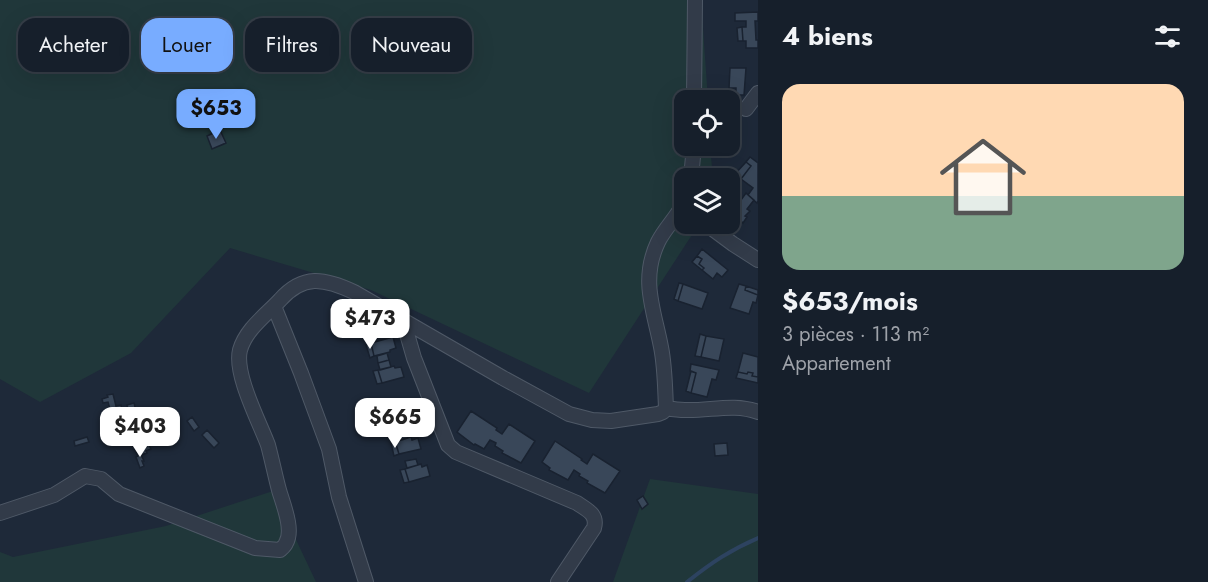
<!DOCTYPE html>
<html lang="fr">
<meta charset="utf-8">
<style>
body{margin:0;font-family:Jost,sans-serif;background:#232c37;color:#f1f3f6;height:100vh;display:flex;flex-direction:column;font-size:22px;white-space:nowrap}
*{box-sizing:border-box;margin:0}
p{font-size:20px;color:#9ea2a9}
.icon{flex:none;width:33px;height:33px;fill:none;stroke:currentColor;stroke-width:2;stroke-linecap:round;stroke-linejoin:round}
.map{position:relative;flex:1;overflow:hidden}
.panel{display:flex;flex-direction:column;background:#161f2b;width:450px}
.panel>*{flex:none}
.banner{position:absolute;left:18px;top:18px;width:570px;height:54px;display:flex;gap:12px}
.buttons{position:absolute;left:674px;top:90px;display:grid;gap:12px}
.buttons a{display:grid;place-items:center;width:66px;height:66px;border-radius:12px;background:#161f2b;box-shadow:0 6px 24px #0002,0 0 0 2px #353d47;font-size:30px}
.price{position:absolute;translate:-50% -51px;padding:0 14px;border-radius:12px;background:#fff;color:#222;font-size:20px;line-height:39px;filter:drop-shadow(0 2px 3px #0008)}
.price::after{content:'';position:absolute;left:50%;top:36px;width:18px;height:14px;margin-left:-9px;background:inherit;clip-path:polygon(0 0,100% 0,50% 100%)}
.price.on{background:#78acff;color:#111}
ul{padding:0;list-style:none}
li{display:grid;align-content:center;gap:12px;height:318px;padding:0 24px}
li+li{border-top:2px solid #353d47}
li span{display:grid;place-items:center;height:186px;border-radius:18px;color:#555}
li>.icon{margin-inline-start:auto}
span .icon{width:108px;height:108px;fill:#fffc;stroke-width:1}
li b{font-size:26px}
h2{display:flex;justify-content:space-between;align-items:center;height:72px;padding:0 24px;font-size:26px}
.tag{padding:0 21px;border-radius:18px;background:#161f2b;box-shadow:0 6px 24px #0002,0 0 0 2px #353d47;font-size:21px;line-height:54px}
.tag.on{background:#78acff;color:#111}
main{display:flex;flex:1;min-height:0}
.map>svg:first-child{display:block}
</style>
<main>
<div class="map">
<svg width="758" height="582" viewBox="0 0 758 582">
<rect width="100%" height="100%" fill="#1e2939"/>
<!-- green -->
<path fill="#20373a" d="M 0,0 L 703,0 L 702,14 L 708,100 L 684,100 L 684,146 L 710,146 L 713,178 L 684,178 L 684,224 L 699,224 L 589,393 L 371,290 L 230,248 L 131,353 L 40,402 L 0,379 Z
M 650,479 L 758,494 L 758,582 L 613,582 Z
M 273,491 L 316,582 L 0,582 L 0,552 L 13,557 L 166,526 Z"/>
<g fill="none" stroke-linecap="round" stroke-linejoin="round">
<!-- stream -->
<path stroke="#2d4360" stroke-width="4" d="M 687,582 C 711,563 730,550 758,538"/>
</g>
<!-- building -->
<path fill="#394759" stroke="#192230" stroke-width="1.5" d="M 758,12 L 758,21 L 755,21 L 756,40 L 758,40 L 758,48 L 746,48 L 746,41 L 743,41 L 742,27 L 746,27 L 746,21 L 735,21 L 735,13 Z
M 742,27 L 743,41 L 738,41 L 737,28 Z
M 730,68 L 746,68 L 744,95 L 736,95 L 736,88 L 729,88 Z
M 220,130 L 226,143 L 212,149 L 207,136 Z
M 750,157 L 758,163 L 758,201 L 757,203 L 748,195 L 753,188 L 741,179 L 751,166 L 746,162 Z
M 746,162 L 751,166 L 741,179 L 735,174 Z
M 746,193 L 754,200 L 747,209 L 750,211 L 745,216 L 747,217 L 743,223 L 741,221 L 737,226 L 729,219 L 729,211 L 734,204 L 731,202 L 736,196 L 741,200 Z
M 702,249 L 728,270 L 722,277 L 717,273 L 713,279 L 702,270 L 704,268 L 699,264 L 702,259 L 697,256 Z
M 697,256 L 702,259 L 699,264 L 704,268 L 702,270 L 692,262 Z
M 679,283 L 683,284 L 678,301 L 674,299 Z
M 683,284 L 708,293 L 702,309 L 678,301 Z
M 739,284 L 746,286 L 745,290 L 758,295 L 756,303 L 753,302 L 749,314 L 730,308 Z
M 746,286 L 758,290 L 758,295 L 745,290 Z
M 700,334 L 706,336 L 701,357 L 695,356 Z
M 706,336 L 724,339 L 719,361 L 701,357 Z
M 393,337 L 396,348 L 390,350 L 390,352 L 374,356 L 371,343 Z
M 371,343 L 374,356 L 370,358 L 366,345 Z
M 387,353 L 389,360 L 378,363 L 377,356 Z
M 743,353 L 758,357 L 758,377 L 752,376 L 753,373 L 748,372 L 747,374 L 738,372 Z
M 389,360 L 391,367 L 380,370 L 378,363 Z
M 691,364 L 719,370 L 716,380 L 712,379 L 707,397 L 691,393 L 696,373 L 690,371 Z
M 394,366 L 395,368 L 401,367 L 404,377 L 382,383 L 378,370 Z
M 378,370 L 382,383 L 377,384 L 373,371 Z
M 691,371 L 696,373 L 691,393 L 686,391 Z
M 738,372 L 747,374 L 748,372 L 753,373 L 752,376 L 758,377 L 758,383 L 736,378 Z
M 113,394 L 116,406 L 121,405 L 122,411 L 117,412 L 120,424 L 108,427 L 105,414 L 111,413 L 108,402 L 103,403 L 102,399 L 108,397 L 107,395 Z
M 134,403 L 136,411 L 140,410 L 144,420 L 138,422 L 136,419 L 130,421 L 127,405 Z
M 410,409 L 413,419 L 407,421 L 408,423 L 392,428 L 388,415 Z
M 471,411 L 497,428 L 496,430 L 502,434 L 509,424 L 535,441 L 521,463 L 502,453 L 503,451 L 495,446 L 496,443 L 490,440 L 484,449 L 475,444 L 474,445 L 457,432 Z
M 388,415 L 392,428 L 387,429 L 383,416 Z
M 192,417 L 199,427 L 194,431 L 187,421 Z
M 404,424 L 406,431 L 396,434 L 394,427 Z
M 207,430 L 219,443 L 214,448 L 202,435 Z
M 406,431 L 408,438 L 398,441 L 396,434 Z
M 146,435 L 147,437 L 152,435 L 155,443 L 149,445 L 151,449 L 146,451 L 147,453 L 141,455 L 135,439 Z
M 87,437 L 89,442 L 75,446 L 74,441 Z
M 411,437 L 412,440 L 418,438 L 421,449 L 399,454 L 395,441 Z
M 395,441 L 399,454 L 394,456 L 391,443 Z
M 555,441 L 582,459 L 581,460 L 587,464 L 593,454 L 620,471 L 605,493 L 587,483 L 588,481 L 579,476 L 580,474 L 574,470 L 568,480 L 549,470 L 550,468 L 542,462 Z
M 727,443 L 728,455 L 715,456 L 714,444 Z
M 138,448 L 144,461 L 142,461 L 144,466 L 140,468 L 136,457 L 138,456 L 135,450 Z
M 416,459 L 418,465 L 407,468 L 405,461 Z
M 421,464 L 422,467 L 427,465 L 430,476 L 409,482 L 405,469 Z
M 405,469 L 409,482 L 404,483 L 400,470 Z
M 643,496 L 648,504 L 642,509 L 637,500 Z"/>
<g fill="none" stroke-linecap="round" stroke-linejoin="round">
<defs>
<path id="minor" d="M 694,100 L 695,0
M 746,109 L 758,93
M 691,178 L 694,146
M 706,224 L 733,244 L 758,260
M 274,306 L 301,373 L 329,449 L 339,497 L 366,582
M 403,320 L 414,358 L 448,445 L 456,452 L 577,503 C 587,510 598,514 594,528 L 558,582
M 666,408 C 665,387 665,367 661,347 C 654,310 640,280 658,242 C 665,228 677,217 684,203
M 666,408 C 672,409 679,410 685,410 C 710,411 734,403 758,412
M 0,513 L 54,495 L 85,476 L 101,479 L 119,494 L 255,548 L 280,550 C 282,548 285,546 286,543 C 294,530 283,504 279,490 C 275,475 272,460 268,445 C 259,421 234,374 240,350 C 246,329 266,315 280,300 C 303,274 324,278 354,292 L 503,378 L 569,414 L 592,420 L 611,421 L 658,414 L 663,412 L 666,408"/>
</defs>
<!-- minor casing -->
<use href="#minor" stroke="#4f5967" stroke-width="16"/>
<!-- minor -->
<use href="#minor" stroke="#323b49" stroke-width="14"/>
</g>
</svg>
<div class="buttons">
<a><svg class="icon" aria-label="locate" viewBox="0 0 24 24"><circle cx="12" cy="12" r="6"/><path d="M12 2v4M12 18v4M2 12h4M18 12h4"/></svg></a>
<a><svg class="icon" aria-label="layers" viewBox="0 0 24 24"><path d="M12 4l9 5-9 5-9-5zM3 14l9 5 9-5"/></svg></a>
</div>
<b class="price on" style="left:216px;top:140px">$653</b>
<b class="price" style="left:370px;top:350px">$473</b>
<b class="price" style="left:395px;top:449px">$665</b>
<b class="price" style="left:140px;top:458px">$403</b>
<div class="banner">
<a class="tag">Acheter</a>
<a class="tag on">Louer</a>
<a class="tag">Filtres</a>
<a class="tag">Nouveau</a>
</div>
</div>
<section class="panel">
<h2>4 biens<svg class="icon" aria-label="filters" viewBox="0 0 24 24"><path d="M4 7h16M4 17h16"/><circle cx="9" cy="7" r="2"/><circle cx="15" cy="17" r="2"/></svg></h2>
<ul>
<li><span style="background:linear-gradient(#ffd9b3 60%,#7fa58c 0)"><svg class="icon" aria-label="home" viewBox="0 0 24 24"><path d="M3 11l9-7 9 7M6 9v11h12V9"/></svg></span><div><b>$653/mois</b><p>3 pièces · 113 m²</p><p>Appartement</p></div></li>
</ul>
</section>
</main>
